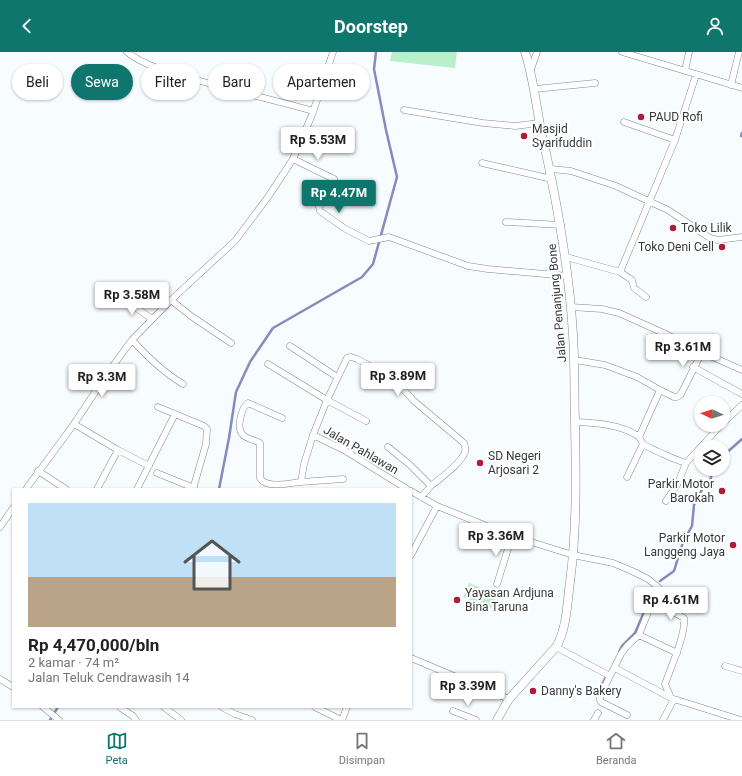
<!DOCTYPE html>
<html lang="id">
<meta charset="utf-8">
<style>
body{margin:0;font-family:Roboto,sans-serif;background:#f2f2f2;color:#222;height:100vh;display:flex;flex-direction:column;font-size:15px;white-space:nowrap}
*{box-sizing:border-box;margin:0}
p{font-size:13px;color:#767676}
.icon{flex:none;width:22px;height:22px;fill:none;stroke:currentColor;stroke-width:2;stroke-linecap:round;stroke-linejoin:round}
.map{position:relative;flex:1;overflow:hidden}
.drawer{position:absolute;left:12px;top:436px;width:400px;height:220px;display:flex;flex-direction:column;background:#fff;border-radius:0px;box-shadow:0 1px 3px #0004}
.drawer>*{flex:none}
.guide{position:absolute;left:12px;top:12px;width:400px;height:36px;display:flex;gap:8px}
.needle{width:26px;rotate:274deg}
.tools{position:absolute;left:694px;top:344px;display:grid;gap:8px}
.tools a{display:grid;place-items:center;width:36px;height:36px;border-radius:50%;background:#fff;box-shadow:0 1px 3px #0004;font-size:20px}
.price{position:absolute;translate:-50% -34px;padding:0 9px;border-radius:4px;background:#fff;color:#222;font-size:13px;line-height:26px;filter:drop-shadow(0 1px 2px #0008)}
.price::after{content:'';position:absolute;left:50%;top:24px;width:12px;height:9px;margin-left:-6px;background:inherit;clip-path:polygon(0 0,100% 0,50% 100%)}
.price.selected{background:#0f766e;color:#fff}
ul{padding:0;list-style:none}
li{display:grid;align-content:center;gap:8px;height:212px;padding:0 16px}
li span{display:grid;place-items:center;height:124px;border-radius:0px;color:#555}
li>.icon{margin-inline-start:auto}
span .icon{width:72px;height:72px;fill:#fffc;stroke-width:1}
li b{font-size:17px}
.chip{padding:0 14px;border-radius:18px;background:#fff;box-shadow:0 1px 3px #0004;font-size:14px;line-height:36px}
.chip.selected{background:#0f766e;color:#fff}
header{display:flex;justify-content:space-between;align-items:center;height:52px;padding:0 16px;background:#0f766e;color:#fff;font-size:18px;font-weight:700}
.menu{display:flex;justify-content:space-around;align-items:center;height:56px;border-top:1px solid #e0e0e0;background:#fff;font-size:11px;color:#767676}
.menu a{display:grid;justify-items:center;gap:2px}
.menu .selected{color:#0f766e}
.map>svg:first-child{display:block}
</style>
<header><svg class="icon" aria-label="back" viewBox="0 0 24 24"><path d="M15 5l-7 7 7 7"/></svg>Doorstep<svg class="icon" aria-label="person" viewBox="0 0 24 24"><circle cx="12" cy="8" r="4"/><path d="M4 21q1-7 8-7t8 7"/></svg></header>
<div class="map">
<svg width="742" height="668" viewBox="0 0 742 668">
<rect width="100%" height="100%" fill="#f7fdff"/>
<!-- green -->
<path fill="#b7f0ca" d="M 392,0 L 457,0 L 455,16 L 390,9 Z
M 469,531 L 497,543 L 491,556 L 463,545 Z"/>
<g fill="none" stroke-linecap="round" stroke-linejoin="round">
<!-- stream -->
<path stroke="#878abc" stroke-width="2.5" d="M 741,84 L 742,81
M 723,404 L 742,387
M 219,437 L 229,386 L 236,340 L 250,310 L 273,276 L 362,225 L 373,212 L 397,125 L 386,78 L 374,17 L 376,0
M 660,529 L 674,519 L 683,490 L 692,474 L 694,453 L 704,434 L 710,429 L 713,417
M 619,600 L 622,594 L 635,581 L 650,546
M 589,644 L 592,640 L 598,640 L 607,623
M 50,668 L 58,655"/>
<defs>
<path id="minor" d="M 127,0 C 143,13 164,18 183,24 C 226,37 270,47 313,59
M 622,0 L 742,36
M 531,17 L 537,0
M 685,19 L 689,0
M 731,33 L 739,0
M 535,37 L 595,31
M 404,58 L 483,71 L 515,74 L 540,71
M 624,70 L 675,88
M 293,107 L 334,127 L 330,139 L 319,155 L 320,159 L 344,176 L 369,189 L 389,185 L 468,214 L 488,217 L 568,224
M 482,111 L 552,127
M 551,117 L 571,119 L 616,134 L 668,158 L 710,186 L 718,188 L 742,185
M 506,170 L 561,173
M 566,205 L 620,220 L 632,228 L 634,236 L 646,245
M 620,220 L 675,88 L 696,23
M 122,246 L 152,267
M 171,248 L 191,264 L 231,291
M 571,255 L 602,257 L 619,261 L 668,283 L 701,302 L 706,302 L 742,318
M 132,288 C 148,305 163,320 183,332
M 290,294 L 337,325
M 575,308 L 605,313 L 637,325 L 660,338 L 674,345 L 677,345 L 681,342 L 701,302
M 268,312 L 327,348 L 313,383 L 344,398 L 407,437
M 693,315 L 742,342
M 158,355 L 204,374 L 207,377 L 206,392 L 193,437
M 282,366 L 248,351 C 241,356 236,377 243,383 C 247,387 255,388 260,391 L 260,426 C 266,437 290,431 301,430
M 366,369 L 327,348 L 347,306 L 351,305 L 357,307 L 385,322 L 403,337 L 414,349 L 464,391 C 465,394 466,397 465,400 C 461,412 440,426 431,434
M 575,370 C 596,371 620,372 638,384 C 641,386 641,390 643,392 C 647,395 680,410 686,411 L 721,373
M 723,371 L 742,353
M 74,372 L 118,398 L 149,414
M 313,383 L 304,412 L 301,430 L 343,427
M 639,385 L 660,338
M 388,395 L 410,413 L 431,434 L 421,445
M 38,419 L 66,437
M 157,421 L 194,436
M 627,425 L 643,392
M 26,437 L 74,372 L 107,322 L 132,288 L 171,248 L 235,189 L 268,145 L 293,107 L 312,63 L 333,0
M 97,437 L 118,398
M 137,437 L 175,362
M 411,439 L 437,454 L 512,484 L 573,503 L 613,511 L 632,519 L 648,527 L 659,536 L 666,556
M 666,449 L 677,433 L 686,411
M 0,475 L 13,456
M 411,503 L 437,454
M 497,532 L 512,484
M 639,583 L 677,601
M 556,595 L 610,624
M 411,606 L 509,647
M 725,614 L 742,619
M 615,616 L 671,646
M 0,627 L 13,635
M 43,655 L 59,668
M 164,655 L 181,668
M 222,655 L 235,662 L 252,668
M 315,655 L 341,668
M 121,656 L 133,664 L 136,668
M 453,659 L 476,668
M 627,663 L 601,650 L 600,648 L 600,644 L 621,602 L 627,594 L 639,583 L 649,558 L 652,553 L 654,552 L 666,556 L 684,566 C 686,582 671,615 665,632 L 671,646
M 342,668 L 347,655
M 594,668 L 598,661
M 663,668 L 674,647 L 741,668"/>
<path id="tertiary" d="M 497,668 L 509,647 L 556,595 C 567,577 567,551 570,530 C 577,477 576,423 575,370 C 574,341 575,312 573,283 C 569,215 557,149 542,83 C 536,55 534,27 525,0"/>
</defs>
<!-- minor casing -->
<use href="#minor" stroke="#82898b" stroke-width="7"/>
<!-- tertiary casing -->
<use href="#tertiary" stroke="#82898b" stroke-width="9"/>
<!-- minor -->
<use href="#minor" stroke="#fff" stroke-width="6"/>
<!-- tertiary -->
<use href="#tertiary" stroke="#fff" stroke-width="8"/>
</g>
<!-- markers -->
<g fill="#af1b39" stroke="#fff" stroke-width="1.5">
<circle cx="641" cy="65" r="4"/>
<circle cx="524" cy="84" r="4"/>
<circle cx="673" cy="176" r="4"/>
<circle cx="722" cy="195" r="4"/>
<circle cx="480" cy="411" r="4"/>
<circle cx="722" cy="439" r="4"/>
<circle cx="733" cy="493" r="4"/>
<circle cx="457" cy="548" r="4"/>
<circle cx="533" cy="639" r="4"/>
</g>
<g text-anchor="middle" stroke-width="4" stroke-linejoin="round" paint-order="stroke">
<!-- poi labels -->
<g font-size="12" fill="#36393a" stroke="#fff" text-anchor="start">
<text x="649" y="69">PAUD Rofi</text>
<text x="532" y="81">Masjid<tspan x="532" dy="14">Syarifuddin</tspan></text>
<text x="681" y="180">Toko Lilik</text>
<text x="714" y="199" text-anchor="end">Toko Deni Cell</text>
<text x="488" y="408">SD Negeri<tspan x="488" dy="14">Arjosari 2</tspan></text>
<text x="714" y="436" text-anchor="end">Parkir Motor<tspan x="714" dy="14">Barokah</tspan></text>
<text x="725" y="490" text-anchor="end">Parkir Motor<tspan x="725" dy="14">Langgeng Jaya</tspan></text>
<text x="465" y="545">Yayasan Ardjuna<tspan x="465" dy="14">Bina Taruna</tspan></text>
<text x="541" y="643">Danny's Bakery</text>
</g>
<!-- street labels -->
<g font-size="12" fill="#36393a" stroke="#fff">
<text transform="translate(557 251) rotate(-95)" y="4">Jalan Penanjung Bone</text>
<text transform="translate(361 398) rotate(30)" y="4">Jalan Pahlawan</text>
</g>
</g>
</svg>
<div class="tools">
<a><svg class="needle" viewBox="-14 -14 28 28"><path d="M0-13l5 13h-10z" fill="#e53935"/><path d="M0 13l5-13h-10z" fill="#767676"/></svg></a>
<a><svg class="icon" aria-label="layers" viewBox="0 0 24 24"><path d="M12 4l9 5-9 5-9-5zM3 14l9 5 9-5"/></svg></a>
</div>
<b class="price" style="left:318px;top:109px">Rp 5.53M</b>
<b class="price selected" style="left:339px;top:162px">Rp 4.47M</b>
<b class="price" style="left:132px;top:264px">Rp 3.58M</b>
<b class="price" style="left:683px;top:316px">Rp 3.61M</b>
<b class="price" style="left:398px;top:345px">Rp 3.89M</b>
<b class="price" style="left:102px;top:346px">Rp 3.3M</b>
<b class="price" style="left:496px;top:505px">Rp 3.36M</b>
<b class="price" style="left:671px;top:569px">Rp 4.61M</b>
<b class="price" style="left:468px;top:655px">Rp 3.39M</b>
<div class="guide">
<a class="chip">Beli</a>
<a class="chip selected">Sewa</a>
<a class="chip">Filter</a>
<a class="chip">Baru</a>
<a class="chip">Apartemen</a>
</div>
<section class="drawer">
<ul>
<li><span style="background:linear-gradient(#bfe0f5 60%,#b9a48a 0)"><svg class="icon" aria-label="home" viewBox="0 0 24 24"><path d="M3 11l9-7 9 7M6 9v11h12V9"/></svg></span><div><b>Rp 4,470,000/bln</b><p>2 kamar · 74 m²</p><p>Jalan Teluk Cendrawasih 14</p></div></li>
</ul>
</section>
</div>
<nav class="menu">
<a class="selected"><svg class="icon" aria-label="map" viewBox="0 0 24 24"><path d="M3 6l6-2 6 2 6-2v14l-6 2-6-2-6 2zM9 4v14M15 6v14"/></svg>Peta</a>
<a><svg class="icon" aria-label="saved" viewBox="0 0 24 24"><path d="M7 4h10v16l-5-4-5 4z"/></svg>Disimpan</a>
<a><svg class="icon" aria-label="home" viewBox="0 0 24 24"><path d="M3 11l9-7 9 7M6 9v11h12V9"/></svg>Beranda</a>
</nav>
